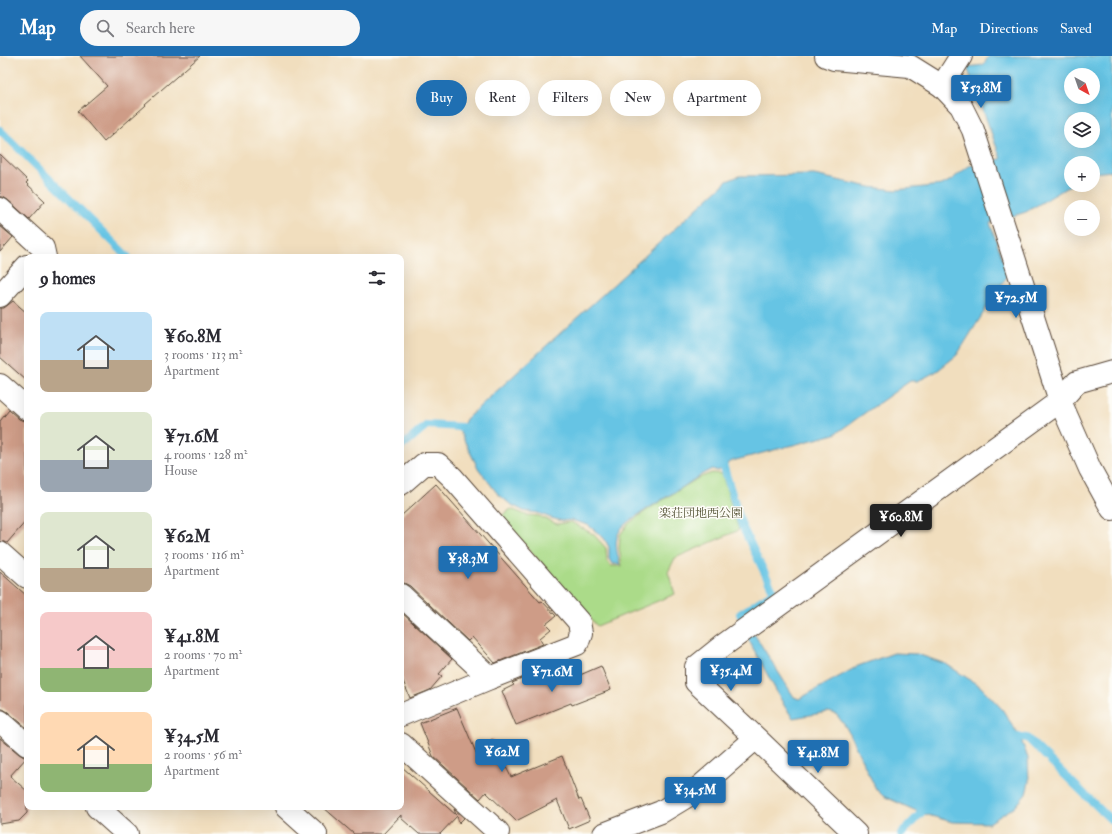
<!DOCTYPE html>
<meta charset="utf-8">
<style>
body{margin:0;font-family:"IM FELL Double Pica","Noto Serif JP",serif;background:#f7f7f7;color:#2b2b33;height:100vh;display:flex;flex-direction:column;font-size:15px;white-space:nowrap}
*{box-sizing:border-box;margin:0}
p{font-size:13px;color:#7c7c81}
.icon{flex:none;width:22px;height:22px;fill:none;stroke:currentColor;stroke-width:2;stroke-linecap:round;stroke-linejoin:round}
.map{position:relative;flex:1;overflow:hidden}
.side{position:absolute;left:24px;top:198px;width:380px;height:556px;display:flex;flex-direction:column;background:#fff;border-radius:8px;box-shadow:0 4px 16px #0002}
.side>*{flex:none}
.top-card{position:absolute;left:416px;top:24px;width:380px;height:36px;display:flex;gap:8px}
.needle{width:26px;rotate:140deg}
.tools{position:absolute;left:1064px;top:12px;display:grid;gap:8px}
.tools a{display:grid;place-items:center;width:36px;height:36px;border-radius:50%;background:#fff;box-shadow:0 4px 16px #0002;font-size:20px}
.price{position:absolute;translate:-50% -34px;padding:0 9px;border-radius:4px;background:#1f6fb2;color:#fff;font-size:13px;line-height:26px;filter:drop-shadow(0 1px 2px #0008)}
.price::after{content:'';position:absolute;left:50%;top:24px;width:12px;height:9px;margin-left:-6px;background:inherit;clip-path:polygon(0 0,100% 0,50% 100%)}
.price.on{background:#222;color:#fff}
ul{padding:0;list-style:none}
li{display:flex;align-items:center;gap:12px;height:100px;padding:0 16px}
li span{display:grid;place-items:center;flex:none;width:112px;height:80px;border-radius:8px;color:#555}
li>.icon{margin-inline-start:auto}
span .icon{width:48px;height:48px;fill:#fffc;stroke-width:1}
li b{font-size:17px}
h2{display:flex;justify-content:space-between;align-items:center;height:48px;padding:0 16px;font-size:17px}
.chip{padding:0 14px;border-radius:18px;background:#fff;box-shadow:0 4px 16px #0002;font-size:14px;line-height:36px}
.chip.on{background:#1f6fb2;color:#fff}
header{display:flex;align-items:center;gap:24px;box-sizing:border-box;height:56px;padding:0 20px;background:#1f6fb2;color:#fff}
header strong{font-size:19px}
nav{display:flex;gap:22px;margin-inline-start:auto;font-size:14px}
.search{width:280px;height:36px;background:#f7f7f7;display:flex;align-items:center;gap:10px;box-sizing:border-box;padding:0 14px;border-radius:22px;color:#7c7c81;font-size:15px}
.map>svg:first-child{display:block}
</style>
<header>
<strong>Map</strong>
<div class="search"><svg class="icon" aria-label="search" viewBox="0 0 24 24"><circle cx="10" cy="10" r="6"/><path d="M15 15l6 6"/></svg>Search here</div>
<nav><a>Map</a><a>Directions</a><a>Saved</a></nav>
</header>
<div class="map">
<svg width="1112" height="778" viewBox="0 0 1112 778">
<rect width="100%" height="100%" fill="#fdfcf7"/>
<filter id="ink" filterUnits="userSpaceOnUse"><feTurbulence type="fractalNoise" baseFrequency=".025" numOctaves="2"/><feDisplacementMap in="SourceGraphic" scale="8" xChannelSelector="R" yChannelSelector="G"/><feConvolveMatrix kernelMatrix="1 2 1 2 8 2 1 2 1" color-interpolation-filters="sRGB"/></filter>
<filter id="wash" filterUnits="userSpaceOnUse"><feTurbulence type="fractalNoise" baseFrequency=".012" numOctaves="4" result="noise"/><feDisplacementMap in="SourceGraphic" scale="16" xChannelSelector="R" yChannelSelector="G"/><feGaussianBlur stdDeviation="0.9" result="paint"/><feColorMatrix in="noise" values="0 0 0 0 0 0 0 0 0 0 0 0 0 0 0 0 0 1.4 0 .05"/><feComposite in="paint" operator="in"/></filter>
<g filter="url(#wash)">
<rect width="100%" height="100%" fill="#f1debe"/>
<!-- green -->
<path fill="#abdb89" stroke="#738254" d="M 712,417 L 722,418 L 739,474 L 675,502 L 668,516 L 675,538 L 597,570 L 500,461 L 511,453 L 526,459 L 539,460 L 557,468 L 571,466 L 593,478 L 606,492 L 607,505 L 610,510 L 622,510 L 619,492 L 620,479 L 628,468 L 650,452 L 698,422 Z"/>
<!-- water -->
<path fill="#66c4e4" stroke="#507781" fill-rule="evenodd" d="M 989,0 L 1112,0 L 1112,115 L 1093,117 L 1093,107 L 1071,107 L 1071,129 L 1026,156 L 990,167 L 1008,219 L 999,232 L 957,299 L 937,315 L 924,322 L 917,325 L 910,325 L 835,378 L 732,405 L 718,415 L 712,413 C 701,418 693,424 683,431 C 668,440 653,449 638,459 C 632,463 625,467 621,473 C 613,484 617,496 620,508 L 612,508 L 609,503 L 609,491 L 604,482 L 588,469 L 571,464 L 562,465 L 551,462 L 538,457 L 524,455 L 510,448 L 497,437 L 478,412 L 460,376 L 466,363 L 727,125 L 739,120 L 814,119 L 870,131 L 896,134 L 942,129 L 951,124 L 969,110 L 1001,103 L 967,11 L 983,9 ZM 1071,19 L 1093,19 L 1093,41 L 1071,41 ZM 1071,63 L 1093,63 L 1093,85 L 1071,85 Z
M 753,576 L 794,641 L 799,643 L 858,610 L 894,597 L 917,598 L 946,608 L 981,631 L 1002,653 L 1020,681 L 1028,702 L 1029,726 L 1026,738 L 1016,750 L 989,767 L 952,766 L 921,757 L 883,740 L 876,733 L 846,671 L 836,658 L 828,656 L 793,662 L 785,651 L 747,581 Z"/>
<g fill="none" stroke-linecap="round" stroke-linejoin="round">
<!-- stream -->
<path stroke="#66c4e4" stroke-width="8" d="M 0,74 L 128,201
M 401,391 L 427,369 L 462,371
M 721,402 L 742,470 L 774,536 L 740,558 L 744,565
M 1020,681 L 1027,682 L 1112,765
M 901,778 L 921,757"/>
</g>
<g id="blocks">
<!-- building -->
<path fill="#ce9c87" d="M 80,0 L 200,0 L 145,48 L 146,49 L 104,86 L 78,55 L 107,30 Z
M 0,98 L 28,125 L 26,127 L 45,145 L 29,163 L 8,144 L 3,141 L 0,141 Z
M 0,170 L 13,181 L 0,196 Z
M 13,245 L 27,257 L 27,325 L 0,301 L 0,252 L 4,252 Z
M 9,354 L 19,363 L 24,365 L 27,365 L 27,464 L 7,487 L 0,485 L 0,365 Z
M 436,428 L 540,546 L 542,545 L 556,560 L 546,568 L 551,573 L 540,582 L 543,588 L 495,607 L 472,581 L 468,585 L 410,530 L 404,527 L 401,527 L 401,460 Z
M 0,516 L 27,540 L 27,672 L 8,656 L 3,653 L 0,653 Z
M 401,556 L 452,603 L 439,618 L 442,620 L 430,634 L 410,642 L 401,620 Z
M 601,610 L 611,634 L 572,649 L 571,647 L 516,669 L 502,635 L 514,629 L 512,627 L 552,611 L 559,628 Z
M 457,652 L 477,699 L 492,683 L 511,721 L 562,700 L 579,744 L 581,743 L 590,764 L 569,773 L 557,744 L 516,765 L 486,736 L 480,743 L 433,700 L 420,667 Z
M 0,682 L 19,698 L 24,701 L 27,701 L 10,720 L 27,735 L 27,757 L 19,765 L 0,768 Z
M 401,710 L 456,759 L 454,753 L 464,762 L 459,767 L 457,760 L 440,778 L 419,778 L 401,762 L 401,759 L 383,778 L 354,778 L 323,751 L 401,751 Z"/>
</g>
</g>
<g filter="url(#ink)">
<use href="#blocks" fill-opacity="0" stroke="#564536" stroke-width="1"/>
<g fill="none" stroke-linecap="round" stroke-linejoin="round">
<defs>
<path id="street" d="M 942,30 L 961,0
M 0,153 L 43,192 L 45,201
M 0,240 L 27,210
M 0,329 L 27,353
M 401,428 L 424,408 L 438,408 L 452,421 L 579,566 L 581,577 L 577,588 L 490,622
M 0,497 L 27,521
M 401,539 L 490,622 L 401,659
M 0,665 L 27,689
M 401,688 L 498,776 L 497,778
M 97,751 L 127,778
M 286,751 L 316,778
M 604,778 L 661,756 L 694,736 L 756,682
M 856,778 L 756,682 L 696,626 L 696,611 L 721,591 L 1060,345 L 1077,326 L 1112,316"/>
<path id="secondary" d="M 826,0 L 834,3 L 910,10 L 942,30 L 961,50 L 973,74 L 1060,345 L 1090,413 L 1112,453"/>
</defs>
<!-- street casing -->
<use href="#street" stroke="#564536" stroke-width="24"/>
<!-- secondary casing -->
<use href="#secondary" stroke="#564536" stroke-width="24"/>
<!-- street -->
<use href="#street" stroke="#fff" stroke-width="22"/>
<!-- secondary -->
<use href="#secondary" stroke="#fff" stroke-width="22"/>
</g>
</g>
<g text-anchor="middle" stroke-width="3" stroke-linejoin="round" paint-order="stroke">
<!-- park labels -->
<g font-size="12" fill="#575639" stroke="#fdfcf7">
<text x="701" y="461">楽荘団地西公園</text>
</g>
</g>
</svg>
<div class="tools">
<a><svg class="needle" viewBox="-14 -14 28 28"><path d="M0-13l5 13h-10z" fill="#e53935"/><path d="M0 13l5-13h-10z" fill="#7c7c81"/></svg></a>
<a><svg class="icon" aria-label="layers" viewBox="0 0 24 24"><path d="M12 4l9 5-9 5-9-5zM3 14l9 5 9-5"/></svg></a>
<a>+</a>
<a>−</a>
</div>
<b class="price" style="left:981px;top:53px">¥53.8M</b>
<b class="price" style="left:1016px;top:263px">¥72.5M</b>
<b class="price on" style="left:901px;top:482px">¥60.8M</b>
<b class="price" style="left:468px;top:524px">¥38.3M</b>
<b class="price" style="left:731px;top:636px">¥35.4M</b>
<b class="price" style="left:552px;top:637px">¥71.6M</b>
<b class="price" style="left:502px;top:717px">¥62M</b>
<b class="price" style="left:818px;top:718px">¥41.8M</b>
<b class="price" style="left:695px;top:755px">¥34.5M</b>
<div class="top-card">
<a class="chip on">Buy</a>
<a class="chip">Rent</a>
<a class="chip">Filters</a>
<a class="chip">New</a>
<a class="chip">Apartment</a>
</div>
<section class="side">
<h2>9 homes<svg class="icon" aria-label="filters" viewBox="0 0 24 24"><path d="M4 7h16M4 17h16"/><circle cx="9" cy="7" r="2"/><circle cx="15" cy="17" r="2"/></svg></h2>
<ul>
<li><span style="background:linear-gradient(#bfe0f5 60%,#b9a48a 0)"><svg class="icon" aria-label="home" viewBox="0 0 24 24"><path d="M3 11l9-7 9 7M6 9v11h12V9"/></svg></span><div><b>¥60.8M</b><p>3 rooms · 113 m²</p><p>Apartment</p></div></li>
<li><span style="background:linear-gradient(#dfe7d0 60%,#9aa5b1 0)"><svg class="icon" aria-label="home" viewBox="0 0 24 24"><path d="M3 11l9-7 9 7M6 9v11h12V9"/></svg></span><div><b>¥71.6M</b><p>4 rooms · 128 m²</p><p>House</p></div></li>
<li><span style="background:linear-gradient(#dfe7d0 70%,#b9a48a 0)"><svg class="icon" aria-label="home" viewBox="0 0 24 24"><path d="M3 11l9-7 9 7M6 9v11h12V9"/></svg></span><div><b>¥62M</b><p>3 rooms · 116 m²</p><p>Apartment</p></div></li>
<li><span style="background:linear-gradient(#f6c9c9 70%,#8fb573 0)"><svg class="icon" aria-label="home" viewBox="0 0 24 24"><path d="M3 11l9-7 9 7M6 9v11h12V9"/></svg></span><div><b>¥41.8M</b><p>2 rooms · 70 m²</p><p>Apartment</p></div></li>
<li><span style="background:linear-gradient(#ffd9b3 65%,#8fb573 0)"><svg class="icon" aria-label="home" viewBox="0 0 24 24"><path d="M3 11l9-7 9 7M6 9v11h12V9"/></svg></span><div><b>¥34.5M</b><p>2 rooms · 56 m²</p><p>Apartment</p></div></li>
</ul>
</section>
</div>
